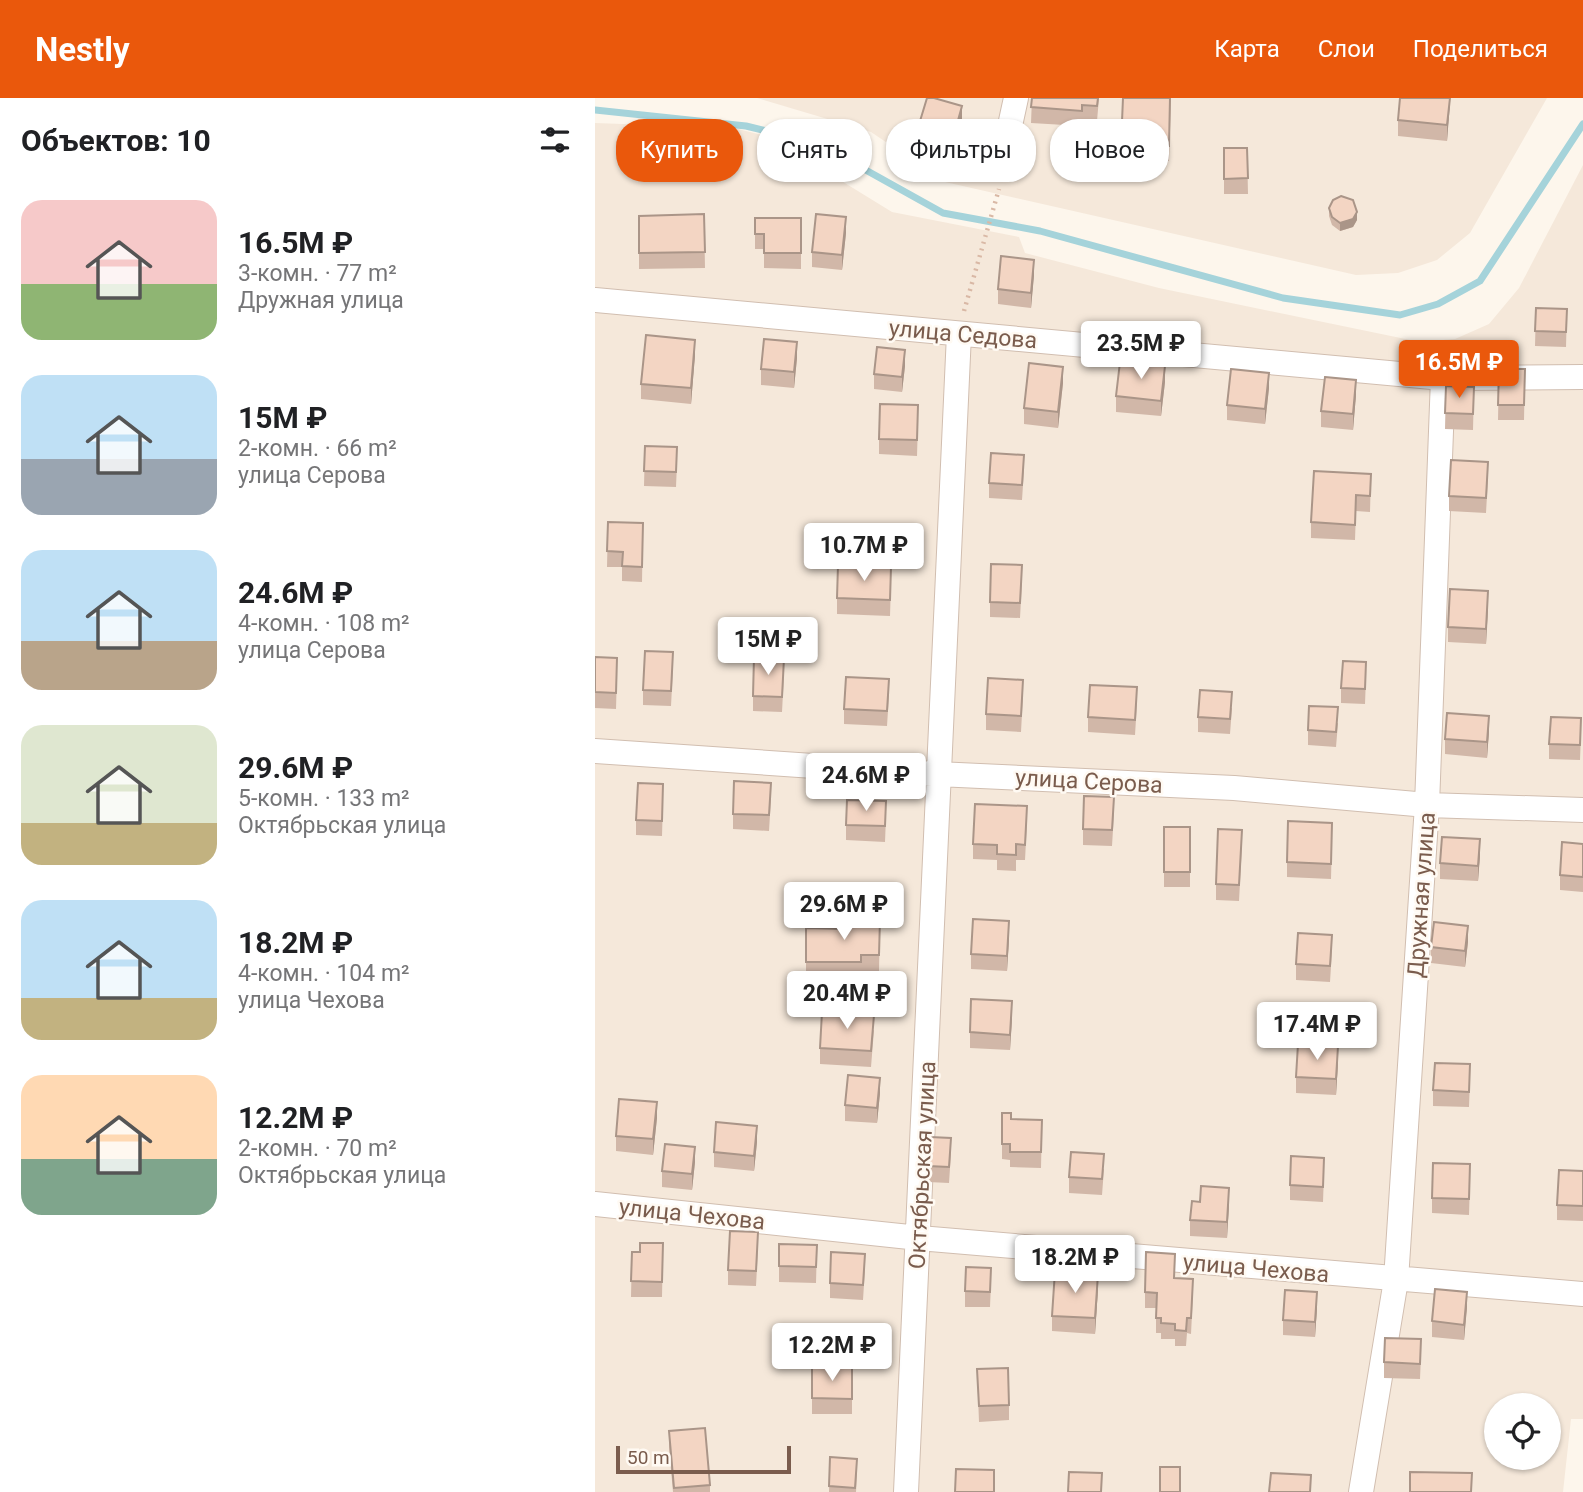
<!DOCTYPE html>
<html lang="ru">
<meta charset="utf-8">
<style>
body{margin:0;font-family:Roboto,sans-serif;background:#f2f2f2;color:#202124;height:100vh;display:flex;flex-direction:column;font-size:26px;white-space:nowrap}
*{box-sizing:border-box;margin:0}
p{font-size:23px;color:#757577}
.icon{flex:none;width:38px;height:38px;fill:none;stroke:currentColor;stroke-width:2;stroke-linecap:round;stroke-linejoin:round}
.map{position:relative;flex:1;overflow:hidden}
.side{display:flex;flex-direction:column;background:#fff;width:595px}
.side>*{flex:none}
.top-card{position:absolute;left:21px;top:21px;width:665px;height:63px;display:flex;gap:14px}
.fabs{position:absolute;left:889px;top:1295px;display:grid;gap:14px}
.fabs a{display:grid;place-items:center;width:77px;height:77px;border-radius:50%;background:#fff;box-shadow:0 2px 5px #0004;font-size:35px}
.scale{position:absolute;left:21px;bottom:18px;width:175px;box-sizing:border-box;padding-left:7px;border:4px solid #7a5c4d;border-top:0;font-size:19px;line-height:24px;white-space:nowrap;color:#7a5c4d;-webkit-text-stroke:5px #fffaf3;paint-order:stroke}
.price{position:absolute;translate:-50% -60px;padding:0 16px;border-radius:7px;background:#fff;color:#222;font-size:23px;line-height:46px;filter:drop-shadow(0 2px 4px #0008)}
.price::after{content:'';position:absolute;left:50%;top:42px;width:21px;height:16px;margin-left:-10px;background:inherit;clip-path:polygon(0 0,100% 0,50% 100%)}
.price.selected{background:#ea580c;color:#fff}
ul{padding:0;list-style:none}
li{display:flex;align-items:center;gap:21px;height:175px;padding:0 21px}
li span{display:grid;place-items:center;flex:none;width:196px;height:140px;border-radius:21px;color:#555}
li>.icon{margin-inline-start:auto}
span .icon{width:84px;height:84px;fill:#fffc;stroke-width:1}
li b{font-size:30px}
h2{display:flex;justify-content:space-between;align-items:center;height:84px;padding:0 21px;font-size:30px}
.chip{padding:0 24px;border-radius:28px;background:#fff;box-shadow:0 2px 5px #0004;font-size:24px;line-height:63px}
.chip.selected{background:#ea580c;color:#fff}
header{display:flex;align-items:center;gap:42px;box-sizing:border-box;height:98px;padding:0 35px;background:#ea580c;color:#fff}
header strong{font-size:33px}
nav{display:flex;gap:38px;margin-inline-start:auto;font-size:24px}
main{display:flex;flex:1;min-height:0}
.map>svg:first-child{display:block}
</style>
<header>
<strong>Nestly</strong>
<nav><a>Карта</a><a>Слои</a><a>Поделиться</a></nav>
</header>
<main>
<section class="side">
<h2>Объектов: 10<svg class="icon" aria-label="filters" viewBox="0 0 24 24"><path d="M4 7h16M4 17h16"/><circle cx="9" cy="7" r="2"/><circle cx="15" cy="17" r="2"/></svg></h2>
<ul>
<li><span style="background:linear-gradient(#f6c9c9 60%,#8fb573 0)"><svg class="icon" aria-label="home" viewBox="0 0 24 24"><path d="M3 11l9-7 9 7M6 9v11h12V9"/></svg></span><div><b>16.5M ₽</b><p>3-комн. · 77 m²</p><p>Дружная улица</p></div></li>
<li><span style="background:linear-gradient(#bfe0f5 60%,#9aa5b1 0)"><svg class="icon" aria-label="home" viewBox="0 0 24 24"><path d="M3 11l9-7 9 7M6 9v11h12V9"/></svg></span><div><b>15M ₽</b><p>2-комн. · 66 m²</p><p>улица Серова</p></div></li>
<li><span style="background:linear-gradient(#bfe0f5 65%,#b9a48a 0)"><svg class="icon" aria-label="home" viewBox="0 0 24 24"><path d="M3 11l9-7 9 7M6 9v11h12V9"/></svg></span><div><b>24.6M ₽</b><p>4-комн. · 108 m²</p><p>улица Серова</p></div></li>
<li><span style="background:linear-gradient(#dfe7d0 70%,#c2b280 0)"><svg class="icon" aria-label="home" viewBox="0 0 24 24"><path d="M3 11l9-7 9 7M6 9v11h12V9"/></svg></span><div><b>29.6M ₽</b><p>5-комн. · 133 m²</p><p>Октябрьская улица</p></div></li>
<li><span style="background:linear-gradient(#bfe0f5 70%,#c2b280 0)"><svg class="icon" aria-label="home" viewBox="0 0 24 24"><path d="M3 11l9-7 9 7M6 9v11h12V9"/></svg></span><div><b>18.2M ₽</b><p>4-комн. · 104 m²</p><p>улица Чехова</p></div></li>
<li><span style="background:linear-gradient(#ffd9b3 60%,#7fa58c 0)"><svg class="icon" aria-label="home" viewBox="0 0 24 24"><path d="M3 11l9-7 9 7M6 9v11h12V9"/></svg></span><div><b>12.2M ₽</b><p>2-комн. · 70 m²</p><p>Октябрьская улица</p></div></li>
</ul>
</section>
<div class="map">
<svg width="988" height="1394" viewBox="0 0 988 1394">
<rect width="100%" height="100%" fill="#fdf6ec"/>
<!-- residential -->
<path fill="#f5e8da" fill-rule="evenodd" d="M 162,0 L 952,0 L 875,135 L 842,162 L 803,175 L 761,177 L 350,84 L 276,34 Z
M 0,25 L 139,30 L 175,39 L 297,114 L 424,139 L 430,155 L 564,190 L 825,244 L 860,241 L 894,226 L 924,190 L 988,67 L 988,1321 L 976,1321 L 968,1394 L 0,1394 ZM 901,1307 L 954,1307 L 954,1360 L 901,1360 Z"/>
<g fill="none" stroke-linecap="round" stroke-linejoin="round">
<!-- stream -->
<path stroke="#a5d3da" stroke-width="7" d="M 0,12 L 151,28 L 224,46 L 348,115 L 445,133 L 688,200 L 805,217 L 843,206 L 885,183 L 988,26"/>
<defs>
<path id="minor" d="M 406,69 L 421,0
M 0,202 L 848,280 L 988,279
M 0,653 L 321,675 L 639,690 L 832,707 L 988,712
M 0,1106 L 324,1140 L 988,1196
M 311,1394 L 364,236
M 766,1394 L 801,1182 L 832,707 L 848,280"/>
</defs>
<!-- minor casing -->
<use href="#minor" stroke="#d1beb0" stroke-width="26"/>
<!-- path -->
<path stroke="#d9b8a5" stroke-width="4.5" stroke-dasharray="2 5" stroke-linecap="butt" d="M 369,213 L 404,91"/>
<!-- minor -->
<use href="#minor" stroke="#fff" stroke-width="24"/>
</g>
<!-- wall -->
<path fill="#d1b7a8" d="M 437,0 L 504,0 L 502,23 L 487,22 L 487,28 L 436,25 Z
M 576,0 L 574,63 L 526,62 L 526,47 Z
M 855,0 L 852,43 L 803,38 L 803,22 Z
M 367,24 L 357,59 L 322,49 L 322,33 Z
M 629,50 L 652,50 L 653,96 L 629,96 Z
M 734,110 L 762,122 L 758,129 L 745,133 L 737,127 L 734,118 Z
M 109,116 L 110,170 L 44,171 L 44,118 Z
M 160,120 L 206,120 L 206,171 L 169,170 L 169,151 L 160,151 Z
M 251,135 L 247,172 L 217,169 L 217,154 Z
M 439,177 L 436,210 L 403,206 L 403,191 Z
M 941,210 L 972,211 L 971,249 L 940,248 Z
M 100,257 L 96,306 L 46,301 L 46,286 Z
M 202,260 L 199,290 L 166,287 L 166,271 Z
M 310,268 L 307,294 L 279,291 L 279,276 Z
M 904,271 L 930,271 L 929,322 L 903,322 Z
M 570,284 L 566,318 L 521,314 L 521,298 Z
M 468,285 L 463,330 L 429,326 L 429,310 Z
M 851,288 L 879,289 L 878,332 L 850,331 Z
M 674,290 L 670,326 L 632,322 L 632,307 Z
M 761,297 L 758,332 L 726,329 L 726,313 Z
M 323,323 L 322,358 L 284,356 L 284,341 Z
M 50,348 L 82,365 L 81,389 L 49,388 Z
M 429,372 L 427,402 L 394,400 L 394,385 Z
M 776,376 L 775,414 L 761,413 L 760,442 L 716,440 L 716,424 Z
M 893,380 L 891,415 L 854,413 L 854,398 Z
M 13,424 L 48,425 L 47,484 L 27,483 L 27,469 L 12,469 Z
M 427,483 L 425,520 L 395,519 L 395,504 Z
M 296,485 L 295,518 L 242,516 L 242,500 Z
M 893,508 L 891,546 L 853,544 L 853,529 Z
M 0,559 L 22,575 L 21,611 L 0,610 Z
M 78,570 L 76,608 L 48,607 L 48,592 Z
M 189,576 L 187,614 L 158,613 L 158,598 Z
M 771,579 L 770,606 L 746,605 L 746,590 Z
M 294,597 L 292,628 L 249,626 L 249,611 Z
M 428,597 L 426,634 L 391,632 L 391,616 Z
M 542,605 L 540,637 L 493,634 L 493,619 Z
M 637,610 L 635,636 L 603,634 L 603,619 Z
M 743,625 L 741,649 L 713,647 L 713,632 Z
M 894,633 L 892,660 L 850,656 L 850,641 Z
M 986,636 L 985,662 L 954,661 L 954,646 Z
M 176,700 L 174,733 L 138,731 L 138,716 Z
M 68,702 L 67,738 L 41,737 L 41,722 Z
M 519,715 L 517,748 L 488,747 L 488,731 Z
M 291,719 L 290,744 L 251,742 L 251,727 Z
M 432,724 L 430,762 L 421,762 L 421,773 L 402,772 L 402,762 L 378,761 L 378,746 Z
M 569,729 L 595,729 L 595,789 L 569,789 Z
M 737,740 L 736,781 L 692,779 L 692,764 Z
M 988,746 L 988,794 L 965,792 L 965,777 Z
M 647,747 L 644,803 L 621,802 L 621,786 Z
M 885,757 L 883,783 L 845,781 L 845,765 Z
M 285,821 L 284,873 L 266,873 L 266,880 L 211,879 L 211,830 L 248,831 Z
M 414,839 L 412,873 L 376,871 L 376,856 Z
M 873,844 L 870,869 L 836,865 L 836,849 Z
M 737,852 L 735,884 L 701,882 L 701,866 Z
M 417,918 L 415,952 L 375,950 L 375,934 Z
M 279,932 L 276,969 L 225,966 L 225,950 Z
M 743,964 L 741,997 L 701,995 L 701,979 Z
M 875,981 L 874,1009 L 838,1008 L 838,992 Z
M 285,995 L 282,1025 L 250,1023 L 250,1007 Z
M 407,1015 L 416,1021 L 447,1022 L 446,1070 L 415,1069 L 415,1062 L 407,1061 Z
M 62,1020 L 58,1057 L 21,1053 L 21,1038 Z
M 162,1044 L 159,1073 L 119,1069 L 119,1054 Z
M 356,1055 L 354,1085 L 333,1084 L 333,1068 Z
M 100,1064 L 97,1092 L 67,1089 L 67,1073 Z
M 509,1071 L 507,1097 L 474,1095 L 474,1079 Z
M 988,1073 L 988,1123 L 962,1122 L 962,1107 Z
M 729,1076 L 728,1104 L 695,1102 L 695,1087 Z
M 875,1082 L 874,1117 L 837,1115 L 837,1100 Z
M 605,1104 L 634,1105 L 632,1140 L 595,1138 L 595,1122 Z
M 68,1145 L 67,1199 L 36,1199 L 37,1154 L 45,1154 Z
M 184,1146 L 222,1147 L 221,1185 L 184,1184 Z
M 163,1150 L 161,1188 L 133,1187 L 133,1172 Z
M 270,1171 L 268,1202 L 235,1200 L 235,1185 Z
M 579,1180 L 598,1196 L 596,1236 L 592,1235 L 591,1248 L 580,1248 L 580,1241 L 566,1241 L 566,1235 L 561,1235 L 561,1210 L 550,1210 L 550,1194 Z
M 396,1185 L 395,1209 L 370,1209 L 370,1193 Z
M 503,1191 L 500,1236 L 457,1233 L 457,1218 Z
M 722,1209 L 720,1239 L 688,1237 L 688,1222 Z
M 872,1209 L 869,1242 L 837,1239 L 837,1223 Z
M 826,1257 L 825,1281 L 789,1280 L 789,1264 Z
M 217,1269 L 257,1270 L 257,1316 L 217,1316 Z
M 382,1271 L 414,1307 L 414,1322 L 384,1324 Z
M 74,1333 L 115,1387 L 115,1394 L 78,1394 L 74,1349 Z
M 235,1359 L 262,1376 L 261,1394 L 234,1394 Z"/>
<!-- shaded-wall -->
<path fill="#aa9588" d="M 855,0 L 855,6 L 852,43 L 852,27 Z
M 367,8 L 367,24 L 357,59 L 357,44 Z
M 762,114 L 762,122 L 758,129 L 745,133 L 745,125 Z
M 251,119 L 251,135 L 247,172 L 247,157 Z
M 439,162 L 439,177 L 436,210 L 436,195 Z
M 100,242 L 100,257 L 96,306 L 96,290 Z
M 202,244 L 202,260 L 199,290 L 199,274 Z
M 310,252 L 310,268 L 307,294 L 307,279 Z
M 570,268 L 570,284 L 566,318 L 566,303 Z
M 468,269 L 468,285 L 463,330 L 463,314 Z
M 674,275 L 674,290 L 670,326 L 670,311 Z
M 761,282 L 761,297 L 758,332 L 758,316 Z
M 893,493 L 893,508 L 891,546 L 891,531 Z
M 894,618 L 894,633 L 892,660 L 892,644 Z
M 885,741 L 885,757 L 883,783 L 883,768 Z
M 414,823 L 414,839 L 412,873 L 412,858 Z
M 873,828 L 873,844 L 870,869 L 870,853 Z
M 417,903 L 417,918 L 415,952 L 415,937 Z
M 743,948 L 743,964 L 741,997 L 741,981 Z
M 285,980 L 285,995 L 282,1025 L 282,1010 Z
M 62,1004 L 62,1020 L 58,1057 L 58,1041 Z
M 162,1028 L 162,1044 L 159,1073 L 159,1058 Z
M 100,1049 L 100,1064 L 97,1092 L 97,1076 Z
M 634,1090 L 634,1105 L 632,1140 L 632,1124 Z
M 503,1176 L 503,1191 L 500,1236 L 500,1220 Z
M 722,1194 L 722,1209 L 720,1239 L 720,1224 Z
M 872,1194 L 872,1209 L 869,1242 L 869,1227 Z"/>
<!-- building -->
<path fill="#f3d5c3" stroke="#aa9588" stroke-width="2" d="M 332,0 L 339,0 L 367,8 L 357,44 L 322,33 Z
M 437,0 L 503,0 L 502,8 L 487,7 L 487,13 L 436,9 Z
M 528,0 L 575,0 L 574,48 L 526,47 Z
M 805,0 L 855,0 L 852,27 L 803,22 Z
M 629,50 L 652,50 L 653,80 L 629,81 Z
M 746,98 L 758,102 L 762,114 L 758,121 L 745,125 L 737,119 L 734,110 L 738,102 Z
M 109,116 L 110,154 L 44,155 L 44,118 Z
M 221,116 L 251,119 L 247,157 L 217,154 Z
M 160,120 L 206,120 L 206,155 L 169,155 L 169,136 L 160,136 Z
M 406,158 L 439,162 L 436,195 L 403,191 Z
M 941,210 L 972,211 L 971,234 L 940,233 Z
M 51,237 L 100,242 L 96,290 L 46,286 Z
M 169,241 L 202,244 L 199,274 L 166,271 Z
M 282,249 L 310,252 L 307,279 L 279,276 Z
M 525,264 L 570,268 L 566,303 L 521,298 Z
M 434,265 L 468,269 L 463,314 L 429,310 Z
M 636,271 L 674,275 L 670,311 L 632,307 Z
M 904,271 L 930,271 L 929,307 L 903,307 Z
M 730,279 L 761,282 L 758,316 L 726,313 Z
M 851,288 L 879,289 L 878,316 L 850,315 Z
M 285,306 L 323,307 L 322,342 L 284,341 Z
M 50,348 L 82,349 L 81,374 L 49,373 Z
M 396,355 L 429,357 L 427,387 L 394,385 Z
M 856,362 L 893,364 L 891,400 L 854,398 Z
M 719,373 L 776,376 L 775,398 L 761,397 L 760,427 L 716,424 Z
M 13,424 L 48,425 L 47,469 L 27,468 L 28,454 L 12,453 Z
M 396,466 L 427,467 L 425,505 L 395,504 Z
M 243,467 L 296,469 L 295,502 L 242,500 Z
M 855,491 L 893,493 L 891,531 L 853,529 Z
M 50,553 L 78,554 L 76,593 L 48,592 Z
M 0,559 L 22,560 L 21,595 L 0,594 Z
M 159,559 L 189,560 L 187,599 L 158,598 Z
M 748,563 L 771,564 L 770,591 L 746,590 Z
M 251,579 L 294,581 L 292,613 L 249,611 Z
M 393,580 L 428,582 L 426,618 L 391,616 Z
M 495,587 L 542,589 L 540,622 L 493,619 Z
M 605,592 L 637,594 L 635,621 L 603,619 Z
M 714,608 L 743,609 L 741,634 L 713,632 Z
M 852,615 L 894,618 L 892,644 L 850,641 Z
M 956,619 L 986,620 L 985,647 L 954,646 Z
M 139,683 L 176,685 L 174,717 L 138,716 Z
M 43,685 L 68,686 L 67,723 L 41,722 Z
M 489,698 L 519,699 L 517,732 L 488,731 Z
M 252,702 L 291,703 L 290,728 L 251,727 Z
M 380,706 L 432,708 L 430,747 L 421,746 L 421,757 L 402,756 L 402,747 L 378,746 Z
M 693,723 L 737,725 L 736,766 L 692,764 Z
M 569,729 L 595,729 L 595,774 L 569,774 Z
M 623,731 L 647,732 L 644,787 L 621,786 Z
M 847,739 L 885,741 L 883,768 L 845,765 Z
M 967,744 L 988,746 L 988,779 L 965,777 Z
M 248,821 L 285,821 L 284,857 L 266,857 L 266,864 L 211,864 L 211,830 L 248,831 Z
M 378,821 L 414,823 L 412,858 L 376,856 Z
M 839,824 L 873,828 L 870,853 L 836,849 Z
M 703,835 L 737,837 L 735,868 L 701,866 Z
M 376,901 L 417,903 L 415,937 L 375,934 Z
M 227,914 L 279,917 L 276,953 L 225,950 Z
M 703,946 L 743,948 L 741,981 L 701,979 Z
M 840,965 L 875,966 L 874,994 L 838,992 Z
M 253,977 L 285,980 L 282,1010 L 250,1007 Z
M 24,1001 L 62,1004 L 58,1041 L 21,1038 Z
M 407,1015 L 416,1015 L 416,1021 L 447,1022 L 446,1054 L 415,1054 L 415,1046 L 407,1046 Z
M 121,1024 L 162,1028 L 159,1058 L 119,1054 Z
M 335,1039 L 356,1040 L 354,1069 L 333,1068 Z
M 70,1046 L 100,1049 L 97,1076 L 67,1073 Z
M 476,1054 L 509,1056 L 507,1081 L 474,1079 Z
M 696,1058 L 729,1060 L 728,1089 L 695,1087 Z
M 838,1065 L 875,1066 L 874,1101 L 837,1100 Z
M 964,1072 L 988,1073 L 988,1108 L 962,1107 Z
M 606,1088 L 634,1090 L 632,1124 L 595,1122 L 597,1103 L 605,1104 Z
M 135,1133 L 163,1134 L 161,1173 L 133,1172 Z
M 45,1145 L 68,1145 L 67,1184 L 36,1183 L 37,1154 L 45,1154 Z
M 184,1146 L 222,1147 L 221,1169 L 184,1168 Z
M 236,1154 L 270,1156 L 268,1187 L 235,1185 Z
M 551,1154 L 580,1156 L 579,1180 L 598,1181 L 596,1220 L 592,1220 L 591,1233 L 580,1232 L 580,1226 L 566,1225 L 566,1220 L 561,1220 L 562,1195 L 550,1194 Z
M 371,1169 L 396,1170 L 395,1194 L 370,1193 Z
M 460,1173 L 503,1176 L 500,1220 L 457,1218 Z
M 840,1191 L 872,1194 L 869,1227 L 837,1223 Z
M 690,1192 L 722,1194 L 720,1224 L 688,1222 Z
M 790,1240 L 826,1241 L 825,1266 L 789,1264 Z
M 217,1269 L 257,1270 L 257,1301 L 217,1300 Z
M 413,1270 L 414,1307 L 384,1308 L 382,1271 Z
M 110,1330 L 115,1387 L 79,1390 L 74,1333 Z
M 235,1359 L 262,1361 L 260,1390 L 234,1388 Z
M 565,1369 L 585,1369 L 585,1394 L 565,1394 Z
M 361,1371 L 399,1372 L 399,1394 L 360,1394 Z
M 474,1374 L 507,1375 L 506,1394 L 473,1394 Z
M 815,1374 L 877,1375 L 876,1394 L 815,1394 Z
M 676,1375 L 716,1377 L 715,1394 L 674,1394 Z"/>
<g text-anchor="middle" stroke-width="5" stroke-linejoin="round" paint-order="stroke">
<!-- street labels -->
<g font-size="23" fill="#7a5c4d" stroke="#fffaf3">
<text transform="translate(368 236) rotate(5)" y="8">улица Седова</text>
<text transform="translate(494 683) rotate(3)" y="8">улица Серова</text>
<text transform="translate(826 797) rotate(-86)" y="8">Дружная улица</text>
<text transform="translate(327 1067) rotate(-87)" y="8">Октябрьская улица</text>
<text transform="translate(97 1116) rotate(6)" y="8">улица Чехова</text>
<text transform="translate(661 1170) rotate(5)" y="8">улица Чехова</text>
</g>
</g>
</svg>
<div class="fabs">
<a><svg class="icon" aria-label="locate" viewBox="0 0 24 24"><circle cx="12" cy="12" r="6"/><path d="M12 2v4M12 18v4M2 12h4M18 12h4"/></svg></a>
</div>
<div class="scale">50 m</div>
<b class="price" style="left:546px;top:283px">23.5M ₽</b>
<b class="price selected" style="left:864px;top:302px">16.5M ₽</b>
<b class="price" style="left:269px;top:485px">10.7M ₽</b>
<b class="price" style="left:173px;top:579px">15M ₽</b>
<b class="price" style="left:271px;top:715px">24.6M ₽</b>
<b class="price" style="left:249px;top:844px">29.6M ₽</b>
<b class="price" style="left:252px;top:933px">20.4M ₽</b>
<b class="price" style="left:722px;top:964px">17.4M ₽</b>
<b class="price" style="left:480px;top:1197px">18.2M ₽</b>
<b class="price" style="left:237px;top:1285px">12.2M ₽</b>
<div class="top-card">
<a class="chip selected">Купить</a>
<a class="chip">Снять</a>
<a class="chip">Фильтры</a>
<a class="chip">Новое</a>
</div>
</div>
</main>
